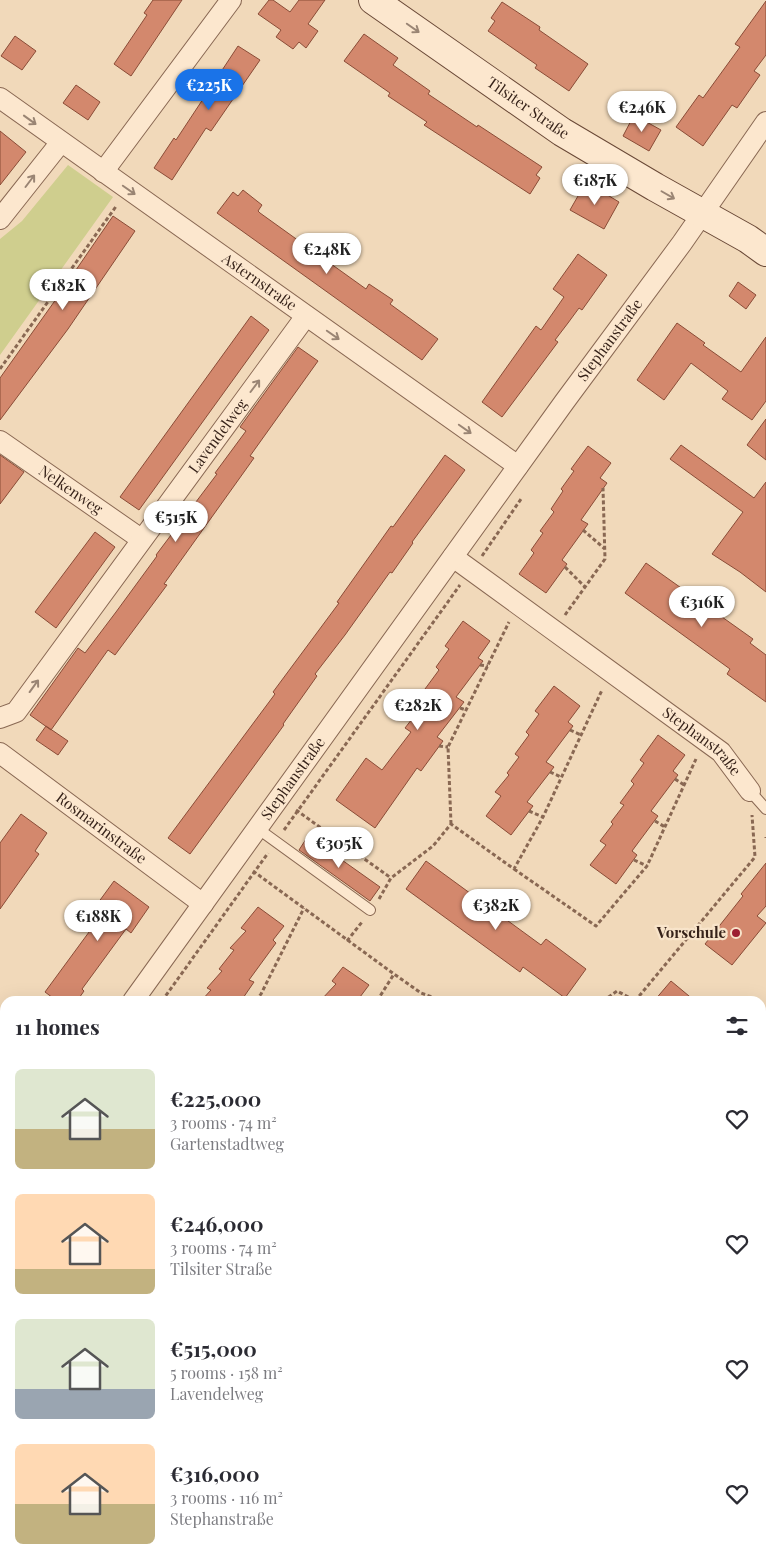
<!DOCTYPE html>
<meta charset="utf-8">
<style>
body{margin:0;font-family:"Playfair Display",serif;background:#f2f2f3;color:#2b2b33;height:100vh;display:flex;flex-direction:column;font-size:19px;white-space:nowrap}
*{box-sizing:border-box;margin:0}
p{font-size:16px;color:#7c7c81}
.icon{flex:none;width:28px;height:28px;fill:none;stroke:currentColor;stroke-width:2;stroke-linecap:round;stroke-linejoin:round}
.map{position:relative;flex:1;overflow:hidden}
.panel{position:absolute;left:0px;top:996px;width:766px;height:571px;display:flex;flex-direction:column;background:#fff;border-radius:15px 15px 0 0;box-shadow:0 5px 20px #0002}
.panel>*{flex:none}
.price{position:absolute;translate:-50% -42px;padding:0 11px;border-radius:18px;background:#fff;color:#222;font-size:16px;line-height:32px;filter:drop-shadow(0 1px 2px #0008)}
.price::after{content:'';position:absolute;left:50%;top:30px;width:15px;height:11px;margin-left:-8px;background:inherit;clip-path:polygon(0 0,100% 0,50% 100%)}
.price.on{background:#1a73e8;color:#fff}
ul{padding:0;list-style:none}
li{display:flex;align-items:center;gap:15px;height:125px;padding:0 15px}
li span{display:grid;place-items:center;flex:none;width:140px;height:100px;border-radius:8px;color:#555}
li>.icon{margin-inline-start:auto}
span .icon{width:60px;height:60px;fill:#fffc;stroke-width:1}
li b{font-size:21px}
h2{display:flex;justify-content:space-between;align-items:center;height:60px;padding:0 15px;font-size:21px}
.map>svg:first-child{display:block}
</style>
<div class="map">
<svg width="766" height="1567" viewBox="0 0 766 1567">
<rect width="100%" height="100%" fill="#f1d9ba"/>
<!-- green -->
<path fill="#cfce8e" d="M 68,165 L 113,197 L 0,355 L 0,239 L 22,221 Z
M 761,1218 L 766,1223 L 766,1258 L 761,1252 Z
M 766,1391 L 766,1567 L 631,1567 L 634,1562 L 761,1562 L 761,1397 Z"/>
<!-- building -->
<path fill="#d3886d" stroke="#8a4c37" d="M 153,0 L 182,0 L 131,76 L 114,64 L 147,15 L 144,13 Z
M 269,0 L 273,0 L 290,12 L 299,0 L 325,0 L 308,24 L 318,31 L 306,48 L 299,42 L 293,49 L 276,37 L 281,30 L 258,14 Z
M 766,1 L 766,55 L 754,71 L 760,75 L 737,108 L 732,105 L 703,146 L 676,127 L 699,95 L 703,98 L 740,47 L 735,44 Z
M 502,2 L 540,27 L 539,30 L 588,64 L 569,91 L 535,68 L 537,65 L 488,31 L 495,21 L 491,18 Z
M 364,34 L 398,58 L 393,65 L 430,91 L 428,94 L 477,127 L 478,125 L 542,167 L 536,175 L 540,178 L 530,194 L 424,125 L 427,122 L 388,96 L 390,93 L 344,61 Z
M 15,36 L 36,51 L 22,70 L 1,56 Z
M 238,46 L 260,60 L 211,131 L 206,128 L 172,180 L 154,168 L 174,138 L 176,140 Z
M 76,85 L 100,102 L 88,120 L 63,103 Z
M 634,115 L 661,130 L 649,151 L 623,136 Z
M 0,131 L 26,152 L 0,185 Z
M 586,182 L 619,202 L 604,229 L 570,210 Z
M 243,190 L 262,205 L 258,211 L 260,213 L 366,289 L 369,284 L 393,300 L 390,304 L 438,339 L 422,360 L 217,213 L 233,192 L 238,196 Z
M 113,216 L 135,231 L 68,329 L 0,420 L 0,378 L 54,302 Z
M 578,254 L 607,275 L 582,310 L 579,308 L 568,323 L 555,340 L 558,342 L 502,417 L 482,402 L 536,326 L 541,330 L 564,297 L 553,289 Z
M 738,282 L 756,295 L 746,309 L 729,296 Z
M 251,316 L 269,330 L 139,510 L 120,497 Z
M 677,323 L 705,343 L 703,345 L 741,372 L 766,337 L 766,401 L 752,420 L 722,399 L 728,391 L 691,363 L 664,400 L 637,380 Z
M 298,347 L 318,361 L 250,456 L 254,458 L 164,584 L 167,585 L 115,655 L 108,650 L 51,730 L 30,715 L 78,648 L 85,653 L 116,612 L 157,556 L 156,555 L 217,474 L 215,473 L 246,431 L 240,427 Z
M 766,419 L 766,460 L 747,445 Z
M 681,445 L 754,498 L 766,482 L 766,592 L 740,572 L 712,554 L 743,512 L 670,459 Z
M 588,446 L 611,463 L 600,478 L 607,483 L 581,520 L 588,524 L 562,560 L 567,564 L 546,593 L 519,574 L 534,553 L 531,550 L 543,533 L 540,531 L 554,512 L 551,509 L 563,491 L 561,489 L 574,471 L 571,469 Z
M 0,455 L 24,472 L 0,504 Z
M 445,455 L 465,470 L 412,542 L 413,543 L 392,573 L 390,572 L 345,635 L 315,674 L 317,676 L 283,724 L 284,725 L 190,854 L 168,838 L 275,694 L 273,692 L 339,603 L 337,602 L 369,557 L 391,526 L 393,527 Z
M 95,532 L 115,547 L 56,628 L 35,612 Z
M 646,563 L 753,639 L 750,643 L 766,655 L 766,702 L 727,674 L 730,669 L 625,593 Z
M 463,621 L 490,641 L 478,658 L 483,661 L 456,697 L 464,702 L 437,737 L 443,741 L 421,771 L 417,768 L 375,828 L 336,800 L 366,758 L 382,770 L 411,732 L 405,728 L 419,710 L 416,708 L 429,692 L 425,689 L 439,670 L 436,667 L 449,649 L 445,646 Z
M 554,686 L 580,706 L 568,722 L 573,726 L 546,762 L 554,767 L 527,802 L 533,806 L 511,835 L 486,816 L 501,796 L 495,792 L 509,775 L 507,773 L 519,757 L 515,754 L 529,735 L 526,732 L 539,714 L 535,711 Z
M 46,726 L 68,741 L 58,755 L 36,740 Z
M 658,735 L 685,755 L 673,771 L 678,775 L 651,811 L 658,816 L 632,851 L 637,855 L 616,884 L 590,865 L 606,845 L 600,841 L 613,824 L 611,822 L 624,805 L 620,803 L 634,784 L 631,781 L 644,763 L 640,760 Z
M 21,814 L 47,833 L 35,851 L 39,854 L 0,909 L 0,843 Z
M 308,836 L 380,887 L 370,901 L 299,850 Z
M 426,861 L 541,945 L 546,939 L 586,969 L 565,998 L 523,967 L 520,972 L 406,889 Z
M 766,863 L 766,906 L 757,916 L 766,923 L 732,965 L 705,944 L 743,896 L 741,894 Z
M 114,881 L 149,907 L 131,933 L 126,929 L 82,989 L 84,991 L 77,1001 L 57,1001 L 45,992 L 103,913 L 95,907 Z
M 258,907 L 284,926 L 273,940 L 276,943 L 249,980 L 254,982 L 241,1001 L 201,1001 L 211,990 L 207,988 L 222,971 L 219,969 L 234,950 L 230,948 L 246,931 L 241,928 Z
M 343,967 L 369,985 L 357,1001 L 320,1001 L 336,984 L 332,981 Z
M 671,981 L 695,1001 L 654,1001 Z"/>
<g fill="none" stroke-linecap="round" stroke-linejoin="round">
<defs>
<path id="lane" d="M 750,791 L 766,809
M 257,828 L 370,910"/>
<g id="street">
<path id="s1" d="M 0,98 L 518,466"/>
<path d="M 103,172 L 231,0"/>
<path d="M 0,219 L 61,142"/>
<path id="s2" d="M 0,441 L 141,539"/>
<path id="s3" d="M 453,557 L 721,752 L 750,791"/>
<path id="s4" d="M 0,718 L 16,712 L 306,316"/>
<path id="s5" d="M 0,753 L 203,904"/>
<path id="s6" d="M 133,1001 L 565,401 L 682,243 L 766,122"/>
<path d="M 0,1186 L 5,1179"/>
</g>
<g id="secondary">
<path id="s7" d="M 373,0 L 562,132 L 655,187 L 748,239 L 766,252"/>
<path d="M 0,1524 L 5,1528"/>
<path d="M 15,1562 L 21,1567"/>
<path d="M 59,1562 L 67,1567"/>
</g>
</defs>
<!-- lane casing -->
<use href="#lane" stroke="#896853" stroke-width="12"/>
<!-- street casing -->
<use href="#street" stroke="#896853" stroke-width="22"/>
<!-- secondary casing -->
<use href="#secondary" stroke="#6a4937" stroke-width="30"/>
<!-- path -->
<path stroke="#896853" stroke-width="3" stroke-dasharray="4 2.5" stroke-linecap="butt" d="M 0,369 L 117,205
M 583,530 L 605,549
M 482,556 L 521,499
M 565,567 L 585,587
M 565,615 L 605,559 L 603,488
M 480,665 L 488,666
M 460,708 L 466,710
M 570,730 L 581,735
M 439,746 L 448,747
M 550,772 L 561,777
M 675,779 L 684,785
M 296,810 L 391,878
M 529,811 L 543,817
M 655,821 L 665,827
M 451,824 L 448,747 L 509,622
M 284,830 L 460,585
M 766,837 L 766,838
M 634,860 L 647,866
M 514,869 L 596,926 L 647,866 L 696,759
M 253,871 L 394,974 L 421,993 L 435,998 L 441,1001
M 379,899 L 391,878 L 433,846 L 451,824 L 514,869 L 543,817 L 602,690
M 347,941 L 362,922
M 162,1001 L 268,853
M 256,1001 L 261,994 L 304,908
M 377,1001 L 394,974
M 603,1001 L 617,991 L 636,1001
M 635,1001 L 755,857 L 752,815
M 0,1226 L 5,1219
M 0,1484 L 5,1488
M 761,1509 L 766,1513
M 106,1562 L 112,1567
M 437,1562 L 443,1567
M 283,1567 L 286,1562
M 358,1567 L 362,1562
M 473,1567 L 476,1562
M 557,1567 L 560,1562
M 696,1567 L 699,1562"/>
<!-- lane -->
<use href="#lane" stroke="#fce7ce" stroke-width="10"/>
<!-- street -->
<use href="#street" stroke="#fce7ce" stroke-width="20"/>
<!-- secondary -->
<use href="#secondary" stroke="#fce7ce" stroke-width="28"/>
</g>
<!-- one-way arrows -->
<defs><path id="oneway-shaft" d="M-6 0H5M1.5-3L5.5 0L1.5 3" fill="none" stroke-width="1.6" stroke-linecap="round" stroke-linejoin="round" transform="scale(1.25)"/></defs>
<g stroke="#9a8574">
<use href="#oneway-shaft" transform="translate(413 28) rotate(35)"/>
<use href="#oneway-shaft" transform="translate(30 120) rotate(36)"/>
<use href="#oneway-shaft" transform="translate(30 181) rotate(-53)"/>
<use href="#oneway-shaft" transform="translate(129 190) rotate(35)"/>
<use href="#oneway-shaft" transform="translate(668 195) rotate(30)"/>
<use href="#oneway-shaft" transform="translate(333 335) rotate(35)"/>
<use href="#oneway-shaft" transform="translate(255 386) rotate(-53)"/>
<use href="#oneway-shaft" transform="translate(465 429) rotate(35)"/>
<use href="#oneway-shaft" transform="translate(34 686) rotate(-54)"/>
</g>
<!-- markers -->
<circle fill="#9d1f31" stroke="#f8e4ca" stroke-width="2" cx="736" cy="933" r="5"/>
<g text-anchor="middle" stroke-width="4.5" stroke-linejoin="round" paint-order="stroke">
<!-- street labels -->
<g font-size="15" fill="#37231a" stroke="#f8e4ca">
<text dy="5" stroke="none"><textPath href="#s7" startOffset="189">Tilsiter Straße</textPath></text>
<text dy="5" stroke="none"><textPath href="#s1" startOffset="318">Asternstraße</textPath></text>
<text dy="5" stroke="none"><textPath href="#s6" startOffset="815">Stephanstraße</textPath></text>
<text dy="5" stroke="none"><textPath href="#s4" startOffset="359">Lavendelweg</textPath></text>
<text dy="5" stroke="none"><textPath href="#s2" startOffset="86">Nelkenweg</textPath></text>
<text dy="5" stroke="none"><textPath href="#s3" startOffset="310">Stephanstraße</textPath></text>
<text dy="5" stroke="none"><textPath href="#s6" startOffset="274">Stephanstraße</textPath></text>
<text dy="5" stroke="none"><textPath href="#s5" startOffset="126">Rosmarinstraße</textPath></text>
</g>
<!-- poi labels -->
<g font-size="15" font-weight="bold" fill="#37231a" stroke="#f8e4ca" text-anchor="end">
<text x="726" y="938">Vorschule</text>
</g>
</g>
</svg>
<b class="price on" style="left:209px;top:111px">€225K</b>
<b class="price" style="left:642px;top:133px">€246K</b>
<b class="price" style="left:595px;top:206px">€187K</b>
<b class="price" style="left:327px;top:275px">€248K</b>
<b class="price" style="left:63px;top:311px">€182K</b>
<b class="price" style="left:176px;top:543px">€515K</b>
<b class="price" style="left:702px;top:628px">€316K</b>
<b class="price" style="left:418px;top:731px">€282K</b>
<b class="price" style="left:339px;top:869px">€305K</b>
<b class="price" style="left:496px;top:931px">€382K</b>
<b class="price" style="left:98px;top:942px">€188K</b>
<section class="panel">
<h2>11 homes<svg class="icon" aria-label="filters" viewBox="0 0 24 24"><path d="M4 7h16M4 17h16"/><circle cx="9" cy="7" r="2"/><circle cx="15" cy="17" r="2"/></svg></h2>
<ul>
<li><span style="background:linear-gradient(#dfe7d0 60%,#c2b280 0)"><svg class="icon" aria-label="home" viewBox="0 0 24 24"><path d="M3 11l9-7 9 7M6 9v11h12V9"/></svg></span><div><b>€225,000</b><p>3 rooms · 74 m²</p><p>Gartenstadtweg</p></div><svg class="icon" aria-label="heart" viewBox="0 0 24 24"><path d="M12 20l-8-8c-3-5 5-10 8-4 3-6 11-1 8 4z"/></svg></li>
<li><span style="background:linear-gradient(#ffd9b3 75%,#c2b280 0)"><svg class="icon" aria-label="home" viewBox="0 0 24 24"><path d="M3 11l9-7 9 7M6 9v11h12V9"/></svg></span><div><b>€246,000</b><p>3 rooms · 74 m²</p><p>Tilsiter Straße</p></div><svg class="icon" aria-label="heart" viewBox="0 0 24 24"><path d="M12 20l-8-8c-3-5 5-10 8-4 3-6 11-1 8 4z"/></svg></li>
<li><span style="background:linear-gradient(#dfe7d0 70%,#9aa5b1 0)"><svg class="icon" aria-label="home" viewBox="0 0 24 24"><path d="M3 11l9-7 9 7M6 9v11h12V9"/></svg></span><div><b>€515,000</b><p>5 rooms · 158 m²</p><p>Lavendelweg</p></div><svg class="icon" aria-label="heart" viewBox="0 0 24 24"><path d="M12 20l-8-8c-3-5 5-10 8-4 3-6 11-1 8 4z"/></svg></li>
<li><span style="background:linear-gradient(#ffd9b3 60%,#c2b280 0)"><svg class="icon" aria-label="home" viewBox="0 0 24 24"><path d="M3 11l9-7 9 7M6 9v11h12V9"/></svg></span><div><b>€316,000</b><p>3 rooms · 116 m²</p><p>Stephanstraße</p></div><svg class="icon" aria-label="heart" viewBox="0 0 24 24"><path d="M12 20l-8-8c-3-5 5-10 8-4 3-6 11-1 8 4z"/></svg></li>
</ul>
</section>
</div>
